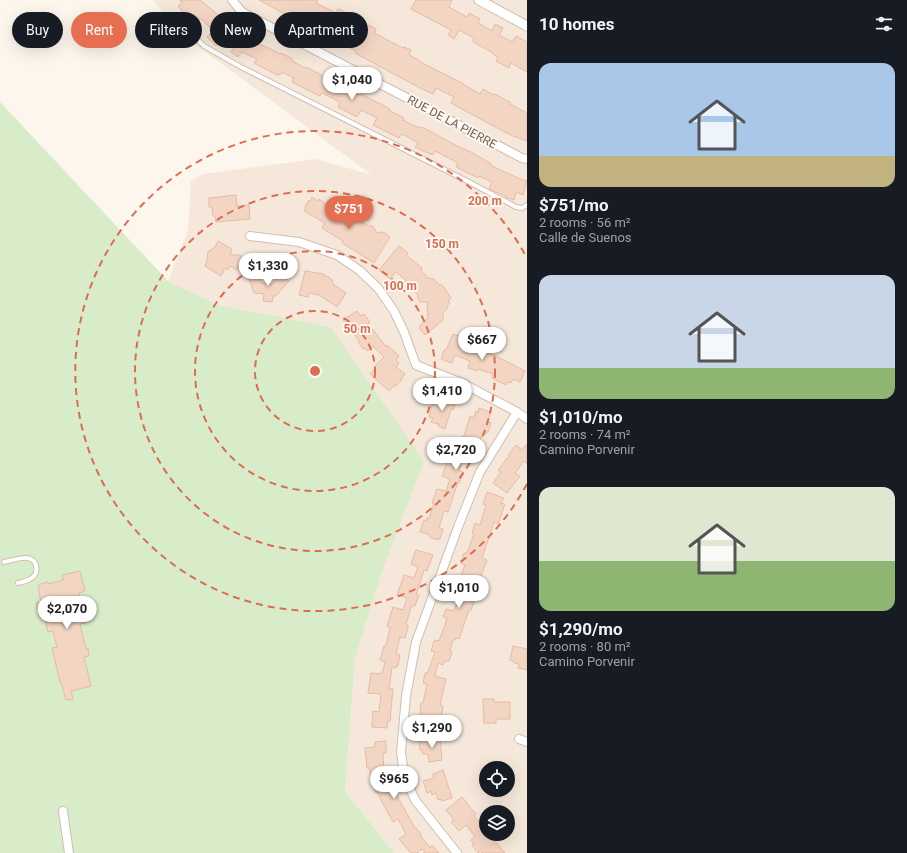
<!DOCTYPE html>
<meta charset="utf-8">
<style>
body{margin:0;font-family:Roboto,sans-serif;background:#242831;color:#f1f3f6;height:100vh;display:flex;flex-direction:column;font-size:15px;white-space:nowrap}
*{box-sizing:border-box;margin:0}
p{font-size:13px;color:#9ea1a6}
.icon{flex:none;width:22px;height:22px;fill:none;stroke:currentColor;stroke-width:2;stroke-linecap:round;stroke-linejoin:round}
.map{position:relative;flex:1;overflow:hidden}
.sheet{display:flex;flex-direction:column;background:#171b24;width:380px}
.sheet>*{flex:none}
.hud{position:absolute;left:12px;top:12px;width:380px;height:36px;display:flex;gap:8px}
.tools{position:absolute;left:479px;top:761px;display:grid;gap:8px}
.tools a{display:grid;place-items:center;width:36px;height:36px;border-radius:50%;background:#171b24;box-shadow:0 4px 16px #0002;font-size:20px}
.price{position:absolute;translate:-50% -34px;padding:0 9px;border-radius:14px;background:#fff;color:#222;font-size:13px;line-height:26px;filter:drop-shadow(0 1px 2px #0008)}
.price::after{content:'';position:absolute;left:50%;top:24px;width:12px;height:9px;margin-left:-6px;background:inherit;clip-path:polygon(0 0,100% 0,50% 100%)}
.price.on{background:#e76f51;color:#fff}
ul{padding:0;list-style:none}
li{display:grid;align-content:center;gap:8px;height:212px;padding:0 12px}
li span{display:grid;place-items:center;height:124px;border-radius:12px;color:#555}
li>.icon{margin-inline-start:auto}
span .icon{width:72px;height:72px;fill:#fffc;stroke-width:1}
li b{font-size:17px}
h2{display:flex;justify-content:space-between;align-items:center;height:48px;padding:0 12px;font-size:17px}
.chip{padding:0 14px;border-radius:18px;background:#171b24;box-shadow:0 4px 16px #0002;font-size:14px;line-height:36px}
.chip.on{background:#e76f51;color:#fff}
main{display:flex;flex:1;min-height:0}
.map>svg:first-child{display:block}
</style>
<main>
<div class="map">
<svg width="527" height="853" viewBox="0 0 527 853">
<rect width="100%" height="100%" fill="#fdf6ec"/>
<!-- residential -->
<path fill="#f5e8da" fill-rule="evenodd" d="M 153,0 L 527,0 L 527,853 L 394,853 L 345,791 L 355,657 L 384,566 L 330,327 L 218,305 L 168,281 L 188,230 L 191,181 L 202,174 L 316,159 L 372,175 L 218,61 L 180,35 ZM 486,768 L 508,768 L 508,790 L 486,790 ZM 486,812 L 508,812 L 508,834 L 486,834 Z"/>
<!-- grass -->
<path fill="#d8ecc9" d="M 0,102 L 168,281 L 218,305 L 330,327 L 424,461 L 384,566 L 355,658 L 345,791 L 394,853 L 0,853 Z"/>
<!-- building -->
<path fill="#f3d5c3" stroke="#e6bba3" d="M 180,0 L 200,0 L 217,14 L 233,31 L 238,35 L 239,34 L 253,43 L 253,42 L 262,46 L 262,45 L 279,53 L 280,54 L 281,53 L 293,59 L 292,61 L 305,68 L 306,67 L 314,71 L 325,77 L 325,78 L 333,82 L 333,83 L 344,89 L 345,88 L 359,95 L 360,95 L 361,94 L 390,109 L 390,111 L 404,118 L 403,120 L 415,126 L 421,128 L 422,127 L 435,134 L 457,146 L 473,153 L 491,164 L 490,165 L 520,179 L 527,181 L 523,195 L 516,192 L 514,200 L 505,197 L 506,196 L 489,189 L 492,182 L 479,176 L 478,178 L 456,167 L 458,163 L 435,151 L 433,155 L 423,151 L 415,147 L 418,143 L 406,136 L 401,134 L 399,138 L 373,125 L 377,118 L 361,110 L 357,117 L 338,107 L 340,102 L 322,93 L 320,96 L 292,82 L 294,78 L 282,72 L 280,75 L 277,74 L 277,75 L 254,63 L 257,59 L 242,52 L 238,57 L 231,52 L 234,48 L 222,40 L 216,46 L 207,37 L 213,31 L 200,18 L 195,24 L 185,16 L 185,15 L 178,6 L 182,3 Z
M 259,0 L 318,0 L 316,3 L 336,13 L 338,9 L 345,12 L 342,18 L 366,31 L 369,25 L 376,29 L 374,33 L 403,48 L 404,47 L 411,50 L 409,55 L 422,62 L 422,63 L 458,81 L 480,94 L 483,89 L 494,95 L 495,94 L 511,103 L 510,104 L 527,113 L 527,141 L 513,136 L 499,129 L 451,103 L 454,97 L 436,88 L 433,94 L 420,88 L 355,53 L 356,51 L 341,43 L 327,36 L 326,38 L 309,29 L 295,22 L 296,20 Z
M 416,0 L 452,0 L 449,7 L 467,17 L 469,13 L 480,19 L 478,23 L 492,31 L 495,24 L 503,28 L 499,35 L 512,42 L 516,36 L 527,42 L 527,72 L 511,63 L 509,68 L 496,61 L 498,57 L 493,54 L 493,53 L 473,42 L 474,38 L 459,30 L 454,39 L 448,35 L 451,30 L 411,9 Z
M 236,195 L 237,206 L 249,205 L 250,219 L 216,222 L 215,216 L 213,216 L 212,207 L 209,207 L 209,198 Z
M 312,197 L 318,201 L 319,199 L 326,204 L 328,201 L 339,208 L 337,211 L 337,212 L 353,222 L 355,218 L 368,226 L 373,226 L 377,233 L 382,232 L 387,234 L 390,237 L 374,263 L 342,243 L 343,241 L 322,228 L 325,223 L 304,211 L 306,208 L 305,207 L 309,200 L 310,201 Z
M 218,241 L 232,249 L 230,255 L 240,255 L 242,259 L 237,270 L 230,266 L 228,270 L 225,268 L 221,276 L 205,266 L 207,261 L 208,252 L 215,247 Z
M 399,246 L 408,253 L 406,255 L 422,268 L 421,270 L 428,278 L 434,279 L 439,285 L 440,284 L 443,286 L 451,298 L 448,301 L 450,303 L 447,306 L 447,309 L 443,313 L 443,320 L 425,335 L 419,328 L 421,326 L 420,325 L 428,318 L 427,302 L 420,302 L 418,299 L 418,295 L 411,288 L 409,290 L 402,285 L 406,280 L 396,272 L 390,279 L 379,270 Z
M 305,271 L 324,274 L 324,275 L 330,278 L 332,280 L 333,284 L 346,293 L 337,307 L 319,295 L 309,293 L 308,297 L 299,295 Z
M 258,272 L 261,283 L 271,285 L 281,274 L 289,281 L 276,296 L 273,296 L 272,302 L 263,301 L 264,294 L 254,293 L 248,276 Z
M 357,311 L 361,316 L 364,314 L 370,322 L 368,323 L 386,347 L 387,345 L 399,356 L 396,360 L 399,363 L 396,367 L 405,374 L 401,379 L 402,380 L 396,386 L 395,385 L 389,391 L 370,374 L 376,368 L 374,367 L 384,357 L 373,346 L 367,351 L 365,348 L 363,349 L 358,342 L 359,341 L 351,330 L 348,330 L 349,327 L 343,320 Z
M 453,334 L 471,340 L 470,346 L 496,356 L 525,371 L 520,382 L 513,379 L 511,383 L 508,382 L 506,385 L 492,378 L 493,374 L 478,369 L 477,371 L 468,368 L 470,361 L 455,355 L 452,363 L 441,359 L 444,350 L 446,350 Z
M 448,396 L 457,398 L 453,410 L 451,409 L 445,429 L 438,426 L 439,424 L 431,422 L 433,418 L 429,417 L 433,401 L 445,405 Z
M 479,408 L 491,412 L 487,422 L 491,423 L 488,432 L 487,432 L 486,434 L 483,432 L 477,449 L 475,449 L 473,457 L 465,454 L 459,471 L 463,472 L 459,483 L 458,482 L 448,512 L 444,511 L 439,528 L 443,529 L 440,539 L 438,538 L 438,540 L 429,537 L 430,536 L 428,534 L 420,532 L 424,520 L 426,521 L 427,518 L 429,518 L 434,504 L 432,503 L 437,489 L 446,491 L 450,479 L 448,479 L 448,478 L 442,476 L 448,461 L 449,462 L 457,439 L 461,441 L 463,436 L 464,436 L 470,416 L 474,418 L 476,411 L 478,412 Z
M 527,444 L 527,464 L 524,461 L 515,473 L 520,476 L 507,493 L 493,483 L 501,472 L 498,470 L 509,456 L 508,455 L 516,445 L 522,450 Z
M 487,492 L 504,498 L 501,503 L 505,504 L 498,524 L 494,522 L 482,558 L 487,560 L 480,579 L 473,577 L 470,588 L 478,591 L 471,610 L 469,610 L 459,639 L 456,638 L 455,640 L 453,640 L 450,651 L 452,652 L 449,661 L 445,661 L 443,665 L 438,663 L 435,676 L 446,679 L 440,705 L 443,706 L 440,728 L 427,726 L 428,718 L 421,717 L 421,714 L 420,714 L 421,703 L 423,703 L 427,684 L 423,683 L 425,673 L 427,674 L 427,672 L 428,672 L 435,652 L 431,651 L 434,641 L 436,641 L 436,640 L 439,641 L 446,622 L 447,618 L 443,617 L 446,609 L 454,611 L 460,595 L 452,592 L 456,580 L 459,581 L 465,565 L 461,563 L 464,553 L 466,554 L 466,552 L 467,553 L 474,534 L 472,533 L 475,523 L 480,525 L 486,505 L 483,504 Z
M 416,550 L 433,555 L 427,571 L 424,570 L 416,594 L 419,595 L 415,606 L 412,605 L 406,624 L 408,625 L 408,627 L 405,638 L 400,637 L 396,654 L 400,655 L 398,666 L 396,666 L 396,668 L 392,667 L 389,689 L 393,689 L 390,721 L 388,721 L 387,728 L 372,727 L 373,711 L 379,712 L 381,694 L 368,693 L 371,673 L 382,674 L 385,662 L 380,660 L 384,646 L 386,646 L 390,627 L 387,626 L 393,607 L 403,610 L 407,598 L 397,595 L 404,575 L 414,578 L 418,567 L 411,564 Z
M 80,571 L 85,591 L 79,593 L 86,623 L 80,624 L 86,649 L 88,648 L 89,656 L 84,657 L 91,686 L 71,691 L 73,699 L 66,700 L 61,682 L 60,682 L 52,648 L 57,647 L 53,631 L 48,632 L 43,608 L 37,609 L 36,603 L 41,602 L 38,586 L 41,584 L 48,582 L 49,584 L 63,580 L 62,575 Z
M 513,646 L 527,649 L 527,670 L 518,668 L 519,664 L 514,663 L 514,661 L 510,660 Z
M 483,699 L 494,699 L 494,702 L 510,702 L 510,719 L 496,719 L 496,723 L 484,723 Z
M 440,738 L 442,760 L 429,762 L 428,754 L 423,754 L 422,750 L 420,750 L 419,740 Z
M 386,741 L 386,753 L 383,753 L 384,771 L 389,770 L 392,782 L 388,783 L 393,798 L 397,796 L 414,826 L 421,834 L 420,835 L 430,848 L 432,845 L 439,853 L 423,853 L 425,852 L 422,849 L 417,853 L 411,853 L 399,839 L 406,834 L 398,819 L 393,822 L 380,798 L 378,792 L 376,793 L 369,768 L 367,768 L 365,748 L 375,747 L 375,742 Z
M 443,770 L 452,798 L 442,801 L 441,799 L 438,800 L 436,793 L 432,795 L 431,791 L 427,793 L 423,781 L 434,778 L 433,774 Z
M 462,797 L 476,814 L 474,816 L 486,830 L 486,834 L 493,834 L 496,838 L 494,840 L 505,853 L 482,853 L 480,851 L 478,853 L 472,845 L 474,844 L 471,840 L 475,837 L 466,825 L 459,831 L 451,822 L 454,820 L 446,810 Z"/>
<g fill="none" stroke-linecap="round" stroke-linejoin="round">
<defs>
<path id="service" d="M 180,19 L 191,33 L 204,46 L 241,67 L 469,182 L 516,207 L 522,208 L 527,205
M 4,562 C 10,561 21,557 27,558 C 38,559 40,574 30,579 C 27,581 22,582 18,583"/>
<path id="minor" d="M 232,0 L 242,12 L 522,158 L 527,159
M 250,236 L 299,242 L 337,255 L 359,270 L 378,288 L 394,311 L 404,332 L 416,365 L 462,383 L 517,412 L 527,419
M 519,739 L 527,742
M 63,811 L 69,853
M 457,853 L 415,800 L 404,774 L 401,752 L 406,696 L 416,642 L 458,527 L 480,472 L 517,412"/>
<path id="tertiary" d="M 479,0 L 527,26"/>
</defs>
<!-- service casing -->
<use href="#service" stroke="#d1beb0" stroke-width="6"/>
<!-- minor casing -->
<use href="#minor" stroke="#d1beb0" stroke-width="10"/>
<!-- tertiary casing -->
<use href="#tertiary" stroke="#d1beb0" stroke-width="11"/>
<!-- service -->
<use href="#service" stroke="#fff" stroke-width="4"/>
<!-- minor -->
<use href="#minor" stroke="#fff" stroke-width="8"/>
<!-- tertiary -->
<use href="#tertiary" stroke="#fff" stroke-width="9"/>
</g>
<!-- distance rings -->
<g fill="none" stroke="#dc6d51" stroke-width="2" stroke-dasharray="7 5">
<circle cx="315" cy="371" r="60"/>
<circle cx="315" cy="371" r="120"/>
<circle cx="315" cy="371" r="180"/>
<path d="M527 484A240 240 0 1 1 527 258"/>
</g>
<g text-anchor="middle" stroke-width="3.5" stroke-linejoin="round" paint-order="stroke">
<!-- street labels -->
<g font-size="12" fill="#7a5c4d" stroke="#fffaf3">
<text transform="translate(452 122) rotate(28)" y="4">RUE DE LA PIERRE</text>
</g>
</g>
<circle cx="315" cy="371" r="6" fill="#dc6d51" stroke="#fffaf3" stroke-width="2"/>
<g font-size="12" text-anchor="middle" font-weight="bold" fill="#dc6d51" stroke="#fffaf3" stroke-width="3.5" stroke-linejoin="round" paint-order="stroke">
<text x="485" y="205">200 m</text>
<text x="442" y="248">150 m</text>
<text x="400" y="290">100 m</text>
<text x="357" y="333">50 m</text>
</g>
</svg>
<div class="tools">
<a><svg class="icon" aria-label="locate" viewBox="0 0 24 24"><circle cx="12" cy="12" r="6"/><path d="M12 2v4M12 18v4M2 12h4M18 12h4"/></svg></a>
<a><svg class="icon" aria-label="layers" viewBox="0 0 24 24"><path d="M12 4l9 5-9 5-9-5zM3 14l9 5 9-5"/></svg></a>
</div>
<b class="price" style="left:352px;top:101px">$1,040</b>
<b class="price on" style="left:349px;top:230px">$751</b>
<b class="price" style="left:268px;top:287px">$1,330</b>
<b class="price" style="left:482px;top:361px">$667</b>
<b class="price" style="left:442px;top:412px">$1,410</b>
<b class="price" style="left:456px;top:471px">$2,720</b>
<b class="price" style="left:459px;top:609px">$1,010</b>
<b class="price" style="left:67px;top:630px">$2,070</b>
<b class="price" style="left:432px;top:749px">$1,290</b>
<b class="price" style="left:394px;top:800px">$965</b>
<div class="hud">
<a class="chip">Buy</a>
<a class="chip on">Rent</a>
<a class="chip">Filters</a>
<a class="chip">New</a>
<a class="chip">Apartment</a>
</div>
</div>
<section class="sheet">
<h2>10 homes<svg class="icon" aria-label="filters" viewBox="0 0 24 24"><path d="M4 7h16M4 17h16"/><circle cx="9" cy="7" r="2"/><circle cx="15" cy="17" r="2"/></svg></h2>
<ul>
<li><span style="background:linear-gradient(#a9c7e8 75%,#c2b280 0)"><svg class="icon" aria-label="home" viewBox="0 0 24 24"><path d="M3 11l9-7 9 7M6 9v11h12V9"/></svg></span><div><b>$751/mo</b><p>2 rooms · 56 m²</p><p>Calle de Suenos</p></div></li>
<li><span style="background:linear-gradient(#c9d6e8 75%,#8fb573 0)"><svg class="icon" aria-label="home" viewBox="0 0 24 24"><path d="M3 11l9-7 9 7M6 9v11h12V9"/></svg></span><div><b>$1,010/mo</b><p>2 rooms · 74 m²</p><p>Camino Porvenir</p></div></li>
<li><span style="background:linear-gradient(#dfe7d0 60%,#8fb573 0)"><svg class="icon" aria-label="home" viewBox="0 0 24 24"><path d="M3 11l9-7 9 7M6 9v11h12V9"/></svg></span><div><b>$1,290/mo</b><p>2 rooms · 80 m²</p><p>Camino Porvenir</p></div></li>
</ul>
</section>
</main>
